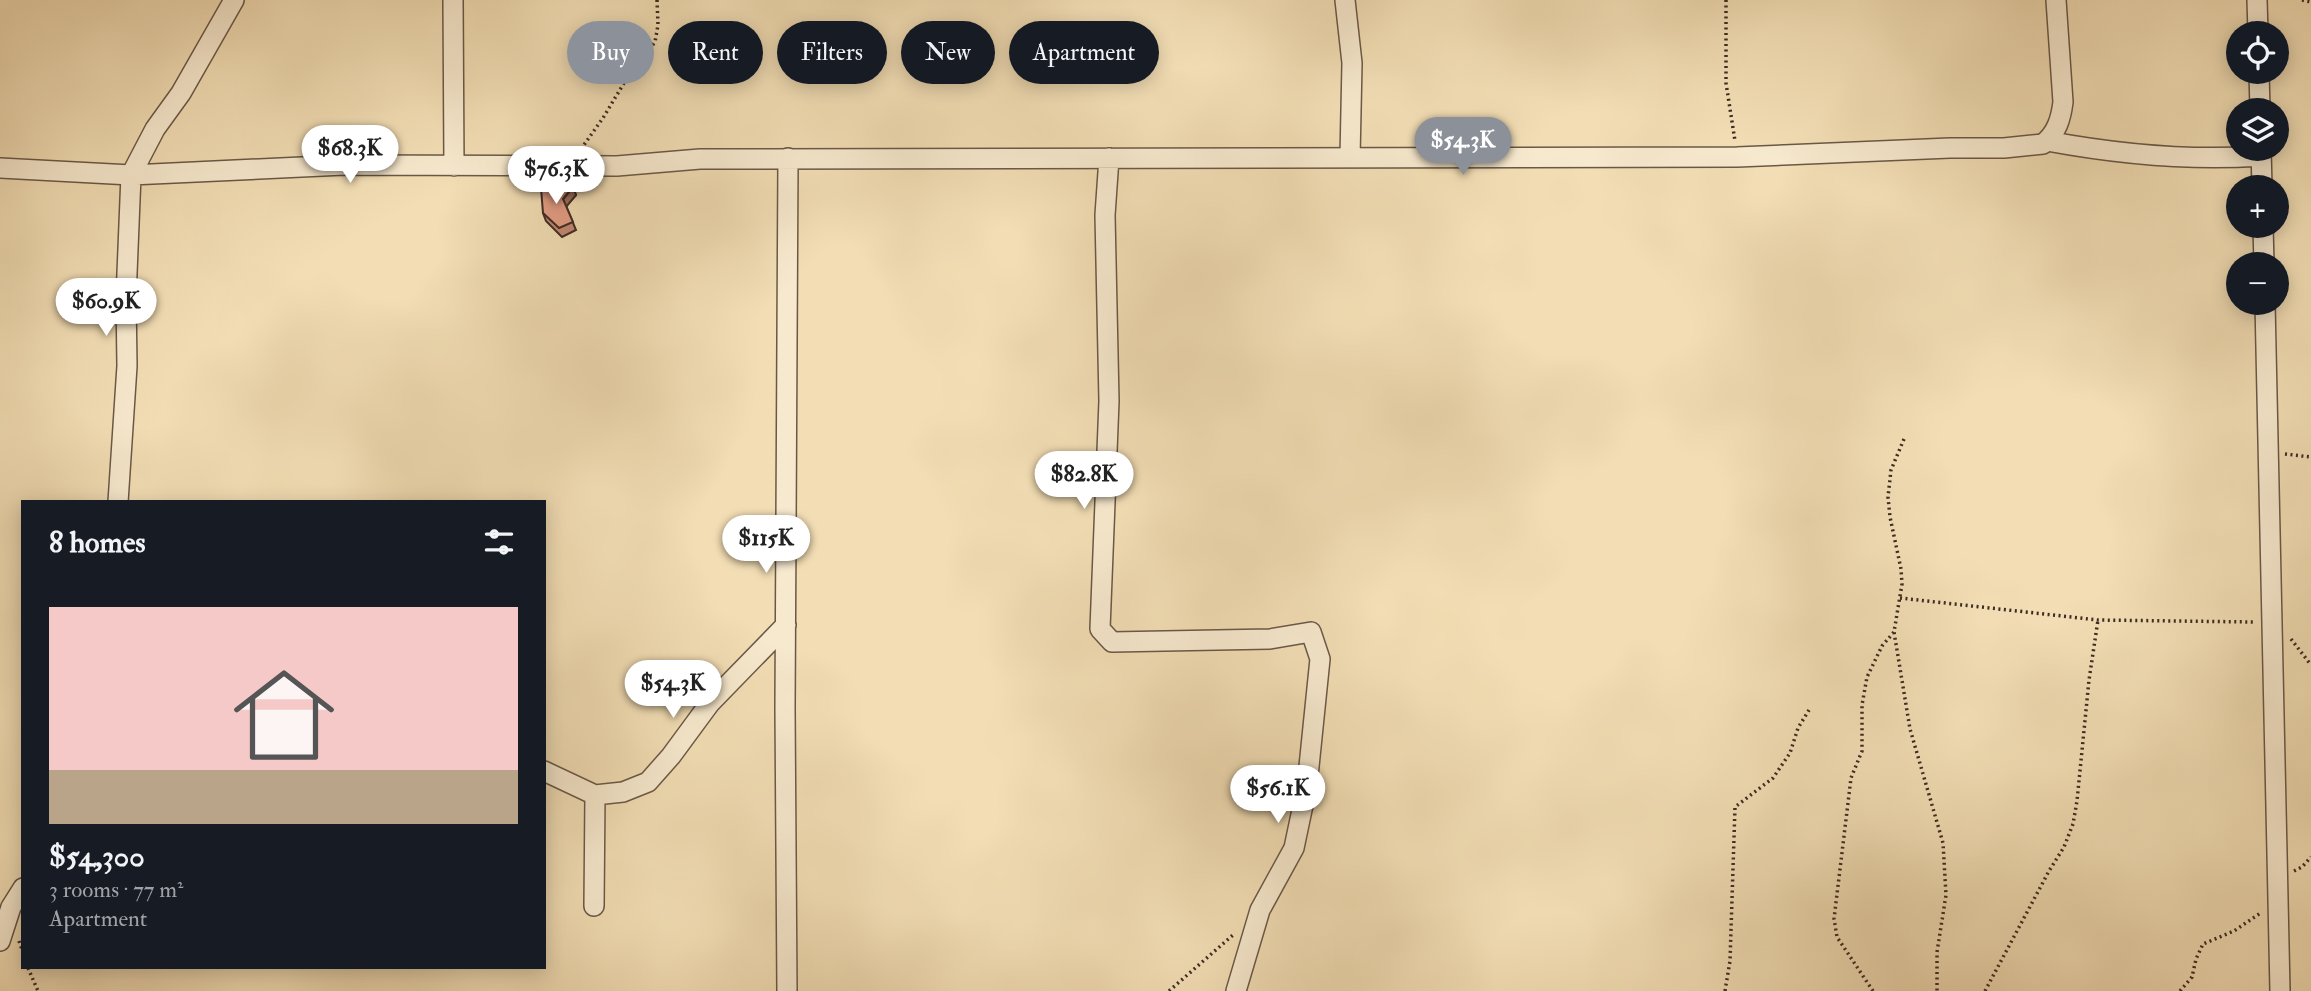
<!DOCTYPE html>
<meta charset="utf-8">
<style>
body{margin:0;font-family:"IM FELL Double Pica",serif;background:#242831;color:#f1f3f6;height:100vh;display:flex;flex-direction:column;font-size:26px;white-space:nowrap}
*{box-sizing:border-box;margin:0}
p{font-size:23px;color:#9ea1a6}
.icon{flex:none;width:38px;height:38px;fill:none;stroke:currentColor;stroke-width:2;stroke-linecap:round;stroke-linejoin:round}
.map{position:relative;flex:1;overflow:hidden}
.details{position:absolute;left:21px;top:500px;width:525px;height:469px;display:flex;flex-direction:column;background:#171b24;border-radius:0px;box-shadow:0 4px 18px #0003}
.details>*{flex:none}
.banner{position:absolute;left:567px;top:21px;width:665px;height:63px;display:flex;gap:14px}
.fabs{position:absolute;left:2226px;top:21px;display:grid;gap:14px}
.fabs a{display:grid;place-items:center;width:63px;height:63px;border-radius:50%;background:#171b24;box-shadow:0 4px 18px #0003;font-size:35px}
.price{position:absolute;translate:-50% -60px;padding:0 16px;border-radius:24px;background:#fff;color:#222;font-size:23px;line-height:46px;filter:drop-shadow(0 2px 4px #0008)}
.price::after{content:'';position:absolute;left:50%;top:42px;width:21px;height:16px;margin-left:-10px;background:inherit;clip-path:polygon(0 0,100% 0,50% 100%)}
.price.selected{background:#8c9099;color:#fff}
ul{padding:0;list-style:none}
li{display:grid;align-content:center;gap:14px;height:371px;padding:0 28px}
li+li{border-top:2px solid #363941}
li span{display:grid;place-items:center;height:217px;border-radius:0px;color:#555}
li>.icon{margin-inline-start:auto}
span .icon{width:126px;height:126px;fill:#fffc;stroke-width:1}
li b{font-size:30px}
h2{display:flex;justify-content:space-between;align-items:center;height:84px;padding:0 28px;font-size:30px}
.pill{padding:0 24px;border-radius:32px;background:#171b24;box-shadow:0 4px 18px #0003;font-size:24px;line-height:63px}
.pill.selected{background:#8c9099;color:#fff}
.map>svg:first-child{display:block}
</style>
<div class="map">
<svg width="2311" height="991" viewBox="0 0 2311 991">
<rect width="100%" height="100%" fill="#f2ddb4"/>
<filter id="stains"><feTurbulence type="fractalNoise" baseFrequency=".00286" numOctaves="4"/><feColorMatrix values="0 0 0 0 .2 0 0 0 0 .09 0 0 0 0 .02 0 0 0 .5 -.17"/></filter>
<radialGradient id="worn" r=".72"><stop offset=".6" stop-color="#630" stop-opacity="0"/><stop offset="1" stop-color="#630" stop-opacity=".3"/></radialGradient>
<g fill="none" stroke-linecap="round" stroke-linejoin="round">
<defs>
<path id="minor" d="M 453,0 L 454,166
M 1345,0 L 1352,63 L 1350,157
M 2257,0 L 2258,33
M 2259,72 L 2260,110
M 2047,141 C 2117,154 2190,161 2261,156
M 2261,149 L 2262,187
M 1109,158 L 1105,215 L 1109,401 L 1100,629 L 1112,642 L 1270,639 L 1311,632 L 1320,659 L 1307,786 L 1294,848 L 1260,910 L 1236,991
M 0,168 L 131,175 L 344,165 L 617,166 L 700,159 L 1737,157 L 1950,148 L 2004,148 L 2043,144 C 2057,133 2061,118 2063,102 L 2056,0
M 2263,226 L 2264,264
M 2265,303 L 2280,991
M 118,502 L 127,366 L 126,298 L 131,175 L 155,129 L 181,93 L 234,0
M 544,771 L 595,795 L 623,792 L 648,782 L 671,756 L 710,703 L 786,625
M 594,906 L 595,795
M 0,941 L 11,907 L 23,888
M 787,991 L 785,708 L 788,158"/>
</defs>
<!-- minor casing -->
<use href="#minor" stroke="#6a5847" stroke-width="22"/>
<!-- path -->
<path stroke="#3c2b23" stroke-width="3.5" stroke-dasharray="2 3.5" stroke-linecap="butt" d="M 1726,0 L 1726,83 L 1735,141
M 2302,0 L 2311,2
M 581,149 L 603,118 L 627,78 L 655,42 L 658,25 L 657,0
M 1904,439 L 1891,470 L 1888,497 L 1890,517 L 1901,569 L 1902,584 L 1894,632 L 1910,729 L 1943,843 L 1946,895 L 1937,952 L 1937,991
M 2285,454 L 2311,457
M 1900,598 L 2098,620 L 2254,622
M 2291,639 L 2311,665
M 2294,871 L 2302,867 L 2311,857
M 19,941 L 23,952
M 28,968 L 38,991
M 1169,991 L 1233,935
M 1725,991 L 1730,961 L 1735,807 L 1773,778 L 1790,753 L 1798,728 L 1809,710
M 1873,991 L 1837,937 L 1834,919 L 1851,778 L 1862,751 L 1862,705 L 1867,677 L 1882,646 L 1894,632
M 1985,991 L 2049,871 L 2064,847 L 2073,824 L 2077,801 L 2089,680 L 2098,620
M 2180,991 L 2192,977 L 2196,959 L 2203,944 L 2234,931 L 2262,912"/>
<!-- minor -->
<use href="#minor" stroke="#f7e9ce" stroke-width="19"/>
</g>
<!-- wall -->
<path fill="#c58772" stroke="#3c2b23" stroke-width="2" d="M 573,187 L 576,195 L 566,206 L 576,230 L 562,237 L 546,221 L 543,213 Z"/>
<!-- shaded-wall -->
<path fill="#a06e5d" stroke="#3c2b23" stroke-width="2" d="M 573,187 L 576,195 L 566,207 L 563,199 Z"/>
<!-- building -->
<path fill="#e59d85" stroke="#3c2b23" stroke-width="2" d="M 573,187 L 563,199 L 573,222 L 559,228 L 543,213 L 541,188 Z"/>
<rect width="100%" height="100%" filter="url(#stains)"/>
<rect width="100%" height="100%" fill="url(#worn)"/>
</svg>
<div class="fabs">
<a><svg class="icon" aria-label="locate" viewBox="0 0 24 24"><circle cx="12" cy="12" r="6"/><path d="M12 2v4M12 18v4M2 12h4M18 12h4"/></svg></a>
<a><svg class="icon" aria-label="layers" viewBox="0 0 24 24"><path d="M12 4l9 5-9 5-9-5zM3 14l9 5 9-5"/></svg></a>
<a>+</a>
<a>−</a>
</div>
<b class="price selected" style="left:1463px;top:177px">$54.3K</b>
<b class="price" style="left:350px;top:185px">$68.3K</b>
<b class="price" style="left:556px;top:206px">$76.3K</b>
<b class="price" style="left:106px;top:338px">$60.9K</b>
<b class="price" style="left:1084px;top:511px">$82.8K</b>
<b class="price" style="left:766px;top:575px">$115K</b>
<b class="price" style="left:673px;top:720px">$54.3K</b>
<b class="price" style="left:1278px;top:825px">$56.1K</b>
<div class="banner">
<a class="pill selected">Buy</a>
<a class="pill">Rent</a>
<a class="pill">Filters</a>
<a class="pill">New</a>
<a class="pill">Apartment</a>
</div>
<section class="details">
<h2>8 homes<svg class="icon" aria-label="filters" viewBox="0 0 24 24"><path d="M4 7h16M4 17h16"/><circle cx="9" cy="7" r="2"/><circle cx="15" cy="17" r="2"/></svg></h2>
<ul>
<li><span style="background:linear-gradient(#f6c9c9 75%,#b9a48a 0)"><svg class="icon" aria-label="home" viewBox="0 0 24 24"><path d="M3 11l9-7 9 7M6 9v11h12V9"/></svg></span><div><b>$54,300</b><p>3 rooms · 77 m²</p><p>Apartment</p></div></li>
</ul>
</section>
</div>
